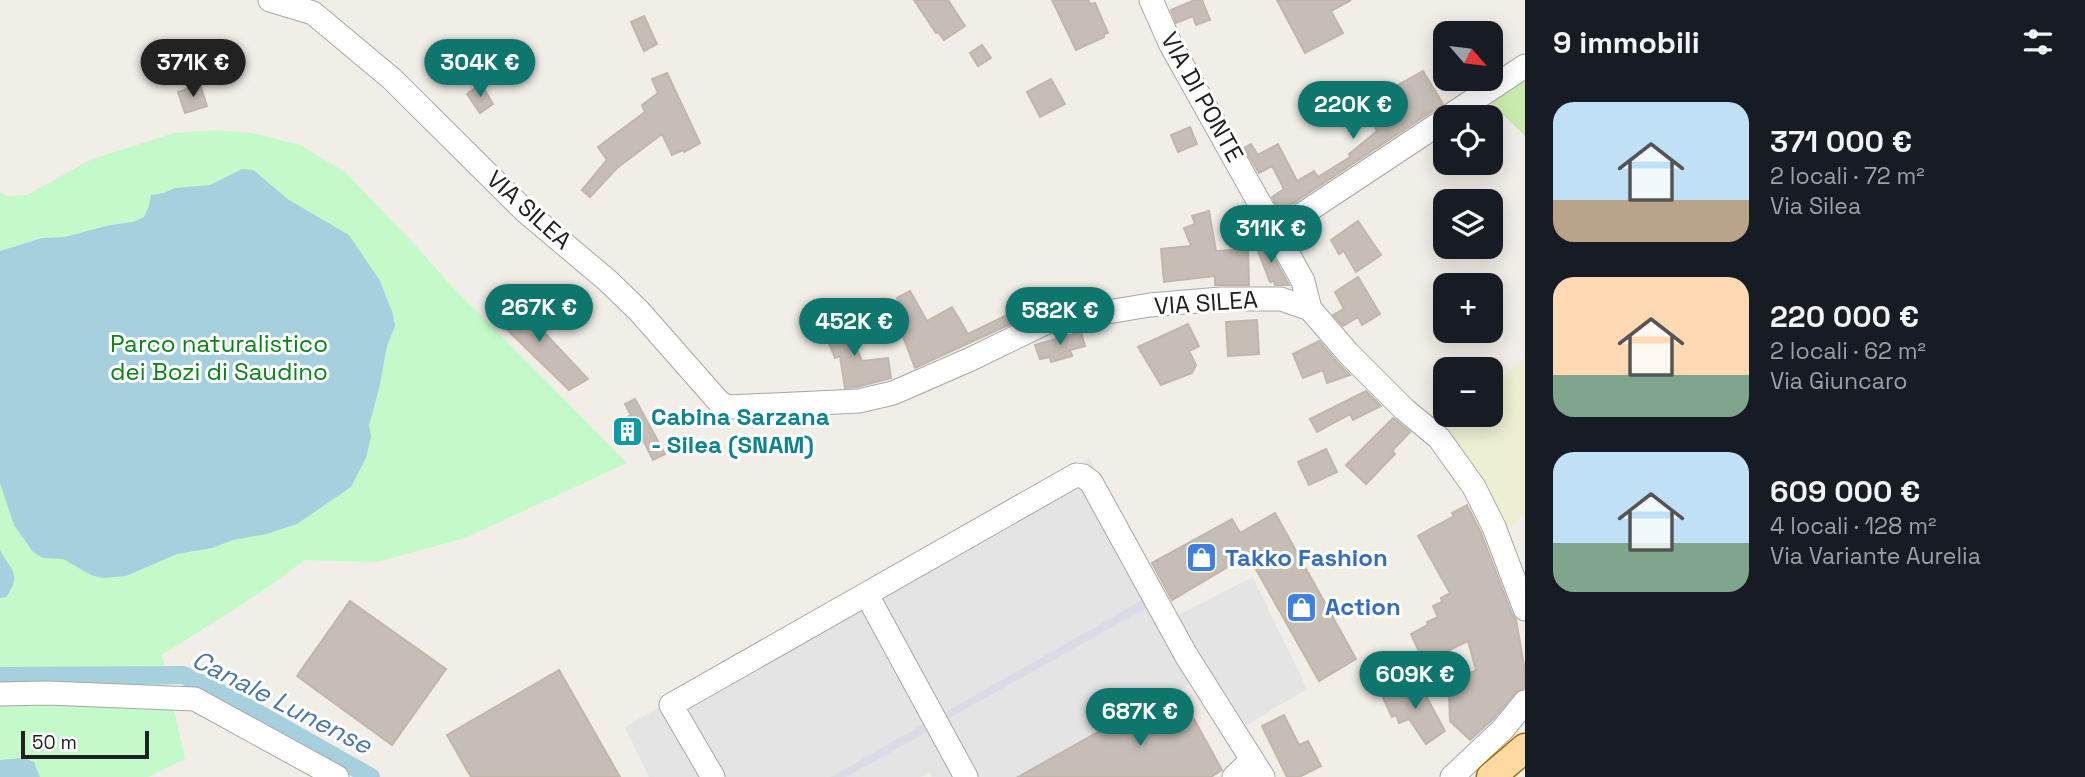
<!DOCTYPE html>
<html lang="it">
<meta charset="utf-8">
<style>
body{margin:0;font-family:"Space Grotesk",sans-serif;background:#242831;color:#f1f3f6;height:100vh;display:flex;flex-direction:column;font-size:26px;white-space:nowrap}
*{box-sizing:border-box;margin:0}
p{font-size:23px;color:#9ea1a6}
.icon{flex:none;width:38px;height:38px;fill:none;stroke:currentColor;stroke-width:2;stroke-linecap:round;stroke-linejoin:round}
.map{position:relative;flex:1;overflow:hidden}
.details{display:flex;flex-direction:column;background:#171b24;width:560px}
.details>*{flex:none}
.needle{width:46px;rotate:118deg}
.buttons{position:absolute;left:1433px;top:21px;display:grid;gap:14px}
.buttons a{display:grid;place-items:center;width:70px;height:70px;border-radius:14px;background:#171b24;box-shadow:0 4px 18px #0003;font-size:35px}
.scale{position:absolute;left:21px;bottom:18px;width:128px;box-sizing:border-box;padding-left:7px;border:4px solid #202020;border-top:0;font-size:19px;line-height:24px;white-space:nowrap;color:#202020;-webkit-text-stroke:5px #fff;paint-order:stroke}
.price{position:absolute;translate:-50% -60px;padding:0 16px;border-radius:24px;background:#0f766e;color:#fff;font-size:23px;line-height:46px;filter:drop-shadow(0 2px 4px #0008)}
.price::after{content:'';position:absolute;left:50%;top:42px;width:21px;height:16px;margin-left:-10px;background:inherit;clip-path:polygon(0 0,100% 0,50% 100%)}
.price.current{background:#222;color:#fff}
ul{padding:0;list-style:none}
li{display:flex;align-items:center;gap:21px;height:175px;padding:0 28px}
li span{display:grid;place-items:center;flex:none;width:196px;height:140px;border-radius:21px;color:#555}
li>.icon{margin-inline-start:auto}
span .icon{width:84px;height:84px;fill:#fffc;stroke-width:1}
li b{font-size:30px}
h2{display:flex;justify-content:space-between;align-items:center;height:84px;padding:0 28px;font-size:30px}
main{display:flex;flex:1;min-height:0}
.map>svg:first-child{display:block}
</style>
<main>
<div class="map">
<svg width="1525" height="777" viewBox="0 0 1525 777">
<rect width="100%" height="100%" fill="#f1eee7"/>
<!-- farmland -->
<path fill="#ecefd2" d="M 1525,358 L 1525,513 L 1508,528 L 1481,476 L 1443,425 L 1455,415 L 1491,415 L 1491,386 Z"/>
<!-- grass -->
<path fill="#c9ebad" d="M 1525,76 L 1525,136 L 1486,98 Z"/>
<!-- park -->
<path fill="#c4faca" d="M 215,130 L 252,133 L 300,145 L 345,172 L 417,247 L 447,281 L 627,463 L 465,538 L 377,562 L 305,560 L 260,593 L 162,655 L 185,759 L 148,777 L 0,777 L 0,192 L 7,196 L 27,195 L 92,159 L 174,133 Z"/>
<!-- parking -->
<path fill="#e4e4e4" d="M 1089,458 L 1176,616 L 1253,577 L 1307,689 L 1235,732 L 1200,674 L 1179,692 L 1102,730 L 1018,777 L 932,777 L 929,772 L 921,777 L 649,777 L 625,727 Z"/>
<!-- plaza -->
<path fill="#dbdbe7" d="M 1144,599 L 1148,607 L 946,720 L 944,713 Z
M 930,720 L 934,728 L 846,777 L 831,777 Z"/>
<!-- water -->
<path fill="#a7d0df" d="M 242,169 L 253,170 L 289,200 L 349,235 L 380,281 L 393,314 L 395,326 L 387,346 L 379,389 L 369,425 L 371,437 L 366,458 L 351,487 L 297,524 L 266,534 L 233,540 L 212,548 L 177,554 L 126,576 L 103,578 L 91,575 L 63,559 L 43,558 L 33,552 L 14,525 L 0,483 L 0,251 L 42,238 L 65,237 L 110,225 L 133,222 L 144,217 L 149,206 L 151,195 L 164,193 L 175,188 L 210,185 Z
M 0,550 C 10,570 23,574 6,597 L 0,598 Z
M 25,758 L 34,762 L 40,777 L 0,777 L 0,760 Z"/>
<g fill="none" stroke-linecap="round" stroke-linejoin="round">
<!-- canal -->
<path stroke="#a7d0df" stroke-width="18" d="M 0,676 L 183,675 L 224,694 L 371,777"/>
</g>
<!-- building -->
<path fill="#c6beb6" stroke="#c3b5a9" stroke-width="2" d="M 914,0 L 948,0 L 965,26 L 944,40 L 938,32 L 936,33 Z
M 1052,0 L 1088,0 L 1090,4 L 1095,3 L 1108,33 L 1104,34 L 1104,37 L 1076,50 Z
M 1195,0 L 1202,0 L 1210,20 L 1196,25 L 1193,16 L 1176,23 L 1171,10 Z
M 1277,0 L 1351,0 L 1331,11 L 1343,33 L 1305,53 Z
M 644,16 L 657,44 L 644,51 L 631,22 Z
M 982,45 L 991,58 L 978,66 L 970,53 Z
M 1423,71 L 1443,104 L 1280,212 L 1272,197 L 1284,189 L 1272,166 L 1259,173 L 1244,148 L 1251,144 L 1258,155 L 1278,144 L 1297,181 L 1314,171 L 1318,177 L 1350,157 L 1349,154 L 1377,131 L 1375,127 L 1384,121 L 1378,113 L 1402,96 L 1396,86 Z
M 667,73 L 700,143 L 684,152 L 683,150 L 672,155 L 662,134 L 617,168 L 590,197 L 582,190 L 607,160 L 598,147 L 645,112 L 642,105 L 658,93 L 652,79 Z
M 1051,79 L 1065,104 L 1040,117 L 1027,92 Z
M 200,84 L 207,106 L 185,113 L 178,92 Z
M 481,84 L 493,104 L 480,113 L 467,94 Z
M 1190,127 L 1197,144 L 1178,152 L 1171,135 Z
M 1209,211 L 1216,251 L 1248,249 L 1249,285 L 1215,285 L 1215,276 L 1164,282 L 1161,249 L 1191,246 L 1184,228 L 1195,224 L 1192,216 Z
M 1358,221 L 1381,255 L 1356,272 L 1344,251 L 1339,254 L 1331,240 Z
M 1265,241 L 1289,285 L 1275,285 L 1274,281 L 1270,282 L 1256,246 Z
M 1358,277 L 1380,314 L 1362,325 L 1358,317 L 1343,326 L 1333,315 L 1344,309 L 1335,292 Z
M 910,291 L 927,321 L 952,307 L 968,334 L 1011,313 L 1015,322 L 915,368 L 896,318 L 901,315 L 896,306 L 900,304 L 897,298 Z
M 510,296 L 588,379 L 569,390 L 492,315 Z
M 842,317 L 862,361 L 888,358 L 891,378 L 857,387 L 845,388 L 840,356 L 835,358 L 822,326 Z
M 1257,320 L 1259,354 L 1228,356 L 1226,322 Z
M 1188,324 L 1199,346 L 1189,351 L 1196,365 L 1192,373 L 1161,385 L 1138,347 Z
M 1081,332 L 1085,346 L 1070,350 L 1072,356 L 1051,362 L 1050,357 L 1040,359 L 1035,345 Z
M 1319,341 L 1337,362 L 1350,375 L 1327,383 L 1323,370 L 1303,378 L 1293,354 Z
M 1366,391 L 1381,406 L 1353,420 L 1350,414 L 1317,432 L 1310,419 Z
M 635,399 L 665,454 L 653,460 L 638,430 L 623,439 L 615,424 L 631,415 L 625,404 Z
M 1393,418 L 1410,432 L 1392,451 L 1395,454 L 1366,484 L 1346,465 Z
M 1326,449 L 1337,472 L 1309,485 L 1298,462 Z
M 1467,505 L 1481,533 L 1512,614 L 1516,620 L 1525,671 L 1525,688 L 1515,693 L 1493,719 L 1470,740 L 1450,721 L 1449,695 L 1456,692 L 1452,683 L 1476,670 L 1468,641 L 1424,662 L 1411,634 L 1428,625 L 1427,622 L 1438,617 L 1433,606 L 1442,602 L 1441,598 L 1450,593 L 1418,536 L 1454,516 L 1452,513 Z
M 1275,513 L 1356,659 L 1319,681 L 1248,555 L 1172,600 L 1152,563 L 1232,519 L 1240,533 Z
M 350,601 L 446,669 L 392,745 L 297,676 Z
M 559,670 L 620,777 L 471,777 L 447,735 Z
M 1419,683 L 1445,731 L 1426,744 L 1409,719 L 1399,723 L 1396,715 L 1392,717 L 1383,698 L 1401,688 L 1403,691 Z
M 1179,692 L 1222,770 L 1211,777 L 1018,777 L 1102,730 Z
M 1284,715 L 1299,745 L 1308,741 L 1321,766 L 1299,777 L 1287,777 L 1262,726 Z"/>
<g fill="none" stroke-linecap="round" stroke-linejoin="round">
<defs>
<path id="minor" d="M 270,0 L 313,13 L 392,79 L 525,211 L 608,281 L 639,311 L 720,403 L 729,407 L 859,401 L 893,393 L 971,359 L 1047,322 L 1150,305 L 1221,299 L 1281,299 L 1310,309
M 1151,0 L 1171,45 L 1303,281 L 1310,309 L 1348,353 L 1404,409 L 1439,438 L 1474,487 L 1494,527 L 1525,609
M 1448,117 L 1525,66
M 1277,231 L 1446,119
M 867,595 L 966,777
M 0,694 L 48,693 L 195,699 L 337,777
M 713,777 L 671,705 L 1076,475 L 1083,476 L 1091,482 L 1186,655 L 1263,777
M 1234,777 L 1252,760
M 1452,777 L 1503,729 L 1525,702"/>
<path id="major" d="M 1491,777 L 1525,748"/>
</defs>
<!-- minor casing -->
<use href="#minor" stroke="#a7a7a7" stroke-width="25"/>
<!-- major casing -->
<use href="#major" stroke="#9c6e00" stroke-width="31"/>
<!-- minor -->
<use href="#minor" stroke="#fff" stroke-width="23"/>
<!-- major -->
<use href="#major" stroke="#fdd8a0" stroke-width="28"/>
</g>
<!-- icons -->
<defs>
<symbol id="building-square" viewBox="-11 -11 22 22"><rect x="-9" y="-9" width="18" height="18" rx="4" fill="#0f9aa8" stroke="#fff"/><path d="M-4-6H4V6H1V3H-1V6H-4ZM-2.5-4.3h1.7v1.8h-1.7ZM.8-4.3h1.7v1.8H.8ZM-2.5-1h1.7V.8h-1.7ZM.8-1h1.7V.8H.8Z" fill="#fff"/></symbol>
<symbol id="shop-square" viewBox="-11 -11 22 22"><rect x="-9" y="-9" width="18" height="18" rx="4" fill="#3f7fe0" stroke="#fff"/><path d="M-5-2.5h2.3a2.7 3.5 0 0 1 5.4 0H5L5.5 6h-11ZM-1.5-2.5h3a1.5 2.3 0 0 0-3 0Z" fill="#fff"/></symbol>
</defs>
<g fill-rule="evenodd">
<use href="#building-square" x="610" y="414" width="35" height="35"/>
<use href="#shop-square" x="1184" y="540" width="35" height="35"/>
<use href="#shop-square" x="1284" y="590" width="35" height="35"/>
</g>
<g text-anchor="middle" stroke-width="6" stroke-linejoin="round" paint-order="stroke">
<!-- street labels -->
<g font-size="24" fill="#202020" stroke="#fff">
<text transform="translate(1202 97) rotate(61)" y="8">VIA DI PONTE</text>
<text transform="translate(529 210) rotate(42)" y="8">VIA SILEA</text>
<text transform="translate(1206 303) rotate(-4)" y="8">VIA SILEA</text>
</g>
<!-- park labels -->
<g font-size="24" fill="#0b8218" stroke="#fff">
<text x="219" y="352">Parco naturalistico<tspan x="219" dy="28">dei Bozi di Saudino</tspan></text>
</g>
<!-- culture labels -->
<g font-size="24" font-weight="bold" fill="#0d838f" stroke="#fff" text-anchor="start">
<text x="651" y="425">Cabina Sarzana<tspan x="651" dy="28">- Silea (SNAM)</tspan></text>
</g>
<!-- shop labels -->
<g font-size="24" font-weight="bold" fill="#366cbe" stroke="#fff" text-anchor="start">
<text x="1225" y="566">Takko Fashion</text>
<text x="1325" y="615">Action</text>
</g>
<!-- water labels -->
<g font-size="26" font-style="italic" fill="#4876aa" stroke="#fff">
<text transform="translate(282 702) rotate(27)" y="9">Canale Lunense</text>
</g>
</g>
</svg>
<div class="buttons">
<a><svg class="needle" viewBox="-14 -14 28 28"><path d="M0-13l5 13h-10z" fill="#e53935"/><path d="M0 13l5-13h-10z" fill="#9ea1a6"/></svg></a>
<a><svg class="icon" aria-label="locate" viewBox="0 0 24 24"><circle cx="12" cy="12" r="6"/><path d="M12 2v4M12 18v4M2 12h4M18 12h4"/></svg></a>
<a><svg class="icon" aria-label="layers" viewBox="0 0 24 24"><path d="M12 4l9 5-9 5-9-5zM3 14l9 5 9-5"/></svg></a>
<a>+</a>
<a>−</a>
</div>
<div class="scale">50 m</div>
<b class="price current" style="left:193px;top:99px">371K €</b>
<b class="price" style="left:480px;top:99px">304K €</b>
<b class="price" style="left:1353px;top:141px">220K €</b>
<b class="price" style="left:1271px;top:265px">311K €</b>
<b class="price" style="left:539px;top:344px">267K €</b>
<b class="price" style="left:1060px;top:347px">582K €</b>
<b class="price" style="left:854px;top:358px">452K €</b>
<b class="price" style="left:1415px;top:711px">609K €</b>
<b class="price" style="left:1140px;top:748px">687K €</b>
</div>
<section class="details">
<h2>9 immobili<svg class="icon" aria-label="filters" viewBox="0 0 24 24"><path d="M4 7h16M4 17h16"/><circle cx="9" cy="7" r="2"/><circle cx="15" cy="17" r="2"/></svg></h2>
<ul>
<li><span style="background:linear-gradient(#bfe0f5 70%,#b9a48a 0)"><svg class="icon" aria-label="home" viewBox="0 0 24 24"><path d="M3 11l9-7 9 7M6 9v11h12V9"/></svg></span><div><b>371 000 €</b><p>2 locali · 72 m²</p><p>Via Silea</p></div></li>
<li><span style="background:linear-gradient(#ffd9b3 70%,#7fa58c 0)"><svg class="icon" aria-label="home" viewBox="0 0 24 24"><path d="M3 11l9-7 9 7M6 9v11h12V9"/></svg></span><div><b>220 000 €</b><p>2 locali · 62 m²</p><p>Via Giuncaro</p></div></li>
<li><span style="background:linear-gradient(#bfe0f5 65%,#7fa58c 0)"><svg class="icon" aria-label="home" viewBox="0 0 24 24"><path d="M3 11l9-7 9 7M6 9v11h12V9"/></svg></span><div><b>609 000 €</b><p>4 locali · 128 m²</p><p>Via Variante Aurelia</p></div></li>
</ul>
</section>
</main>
